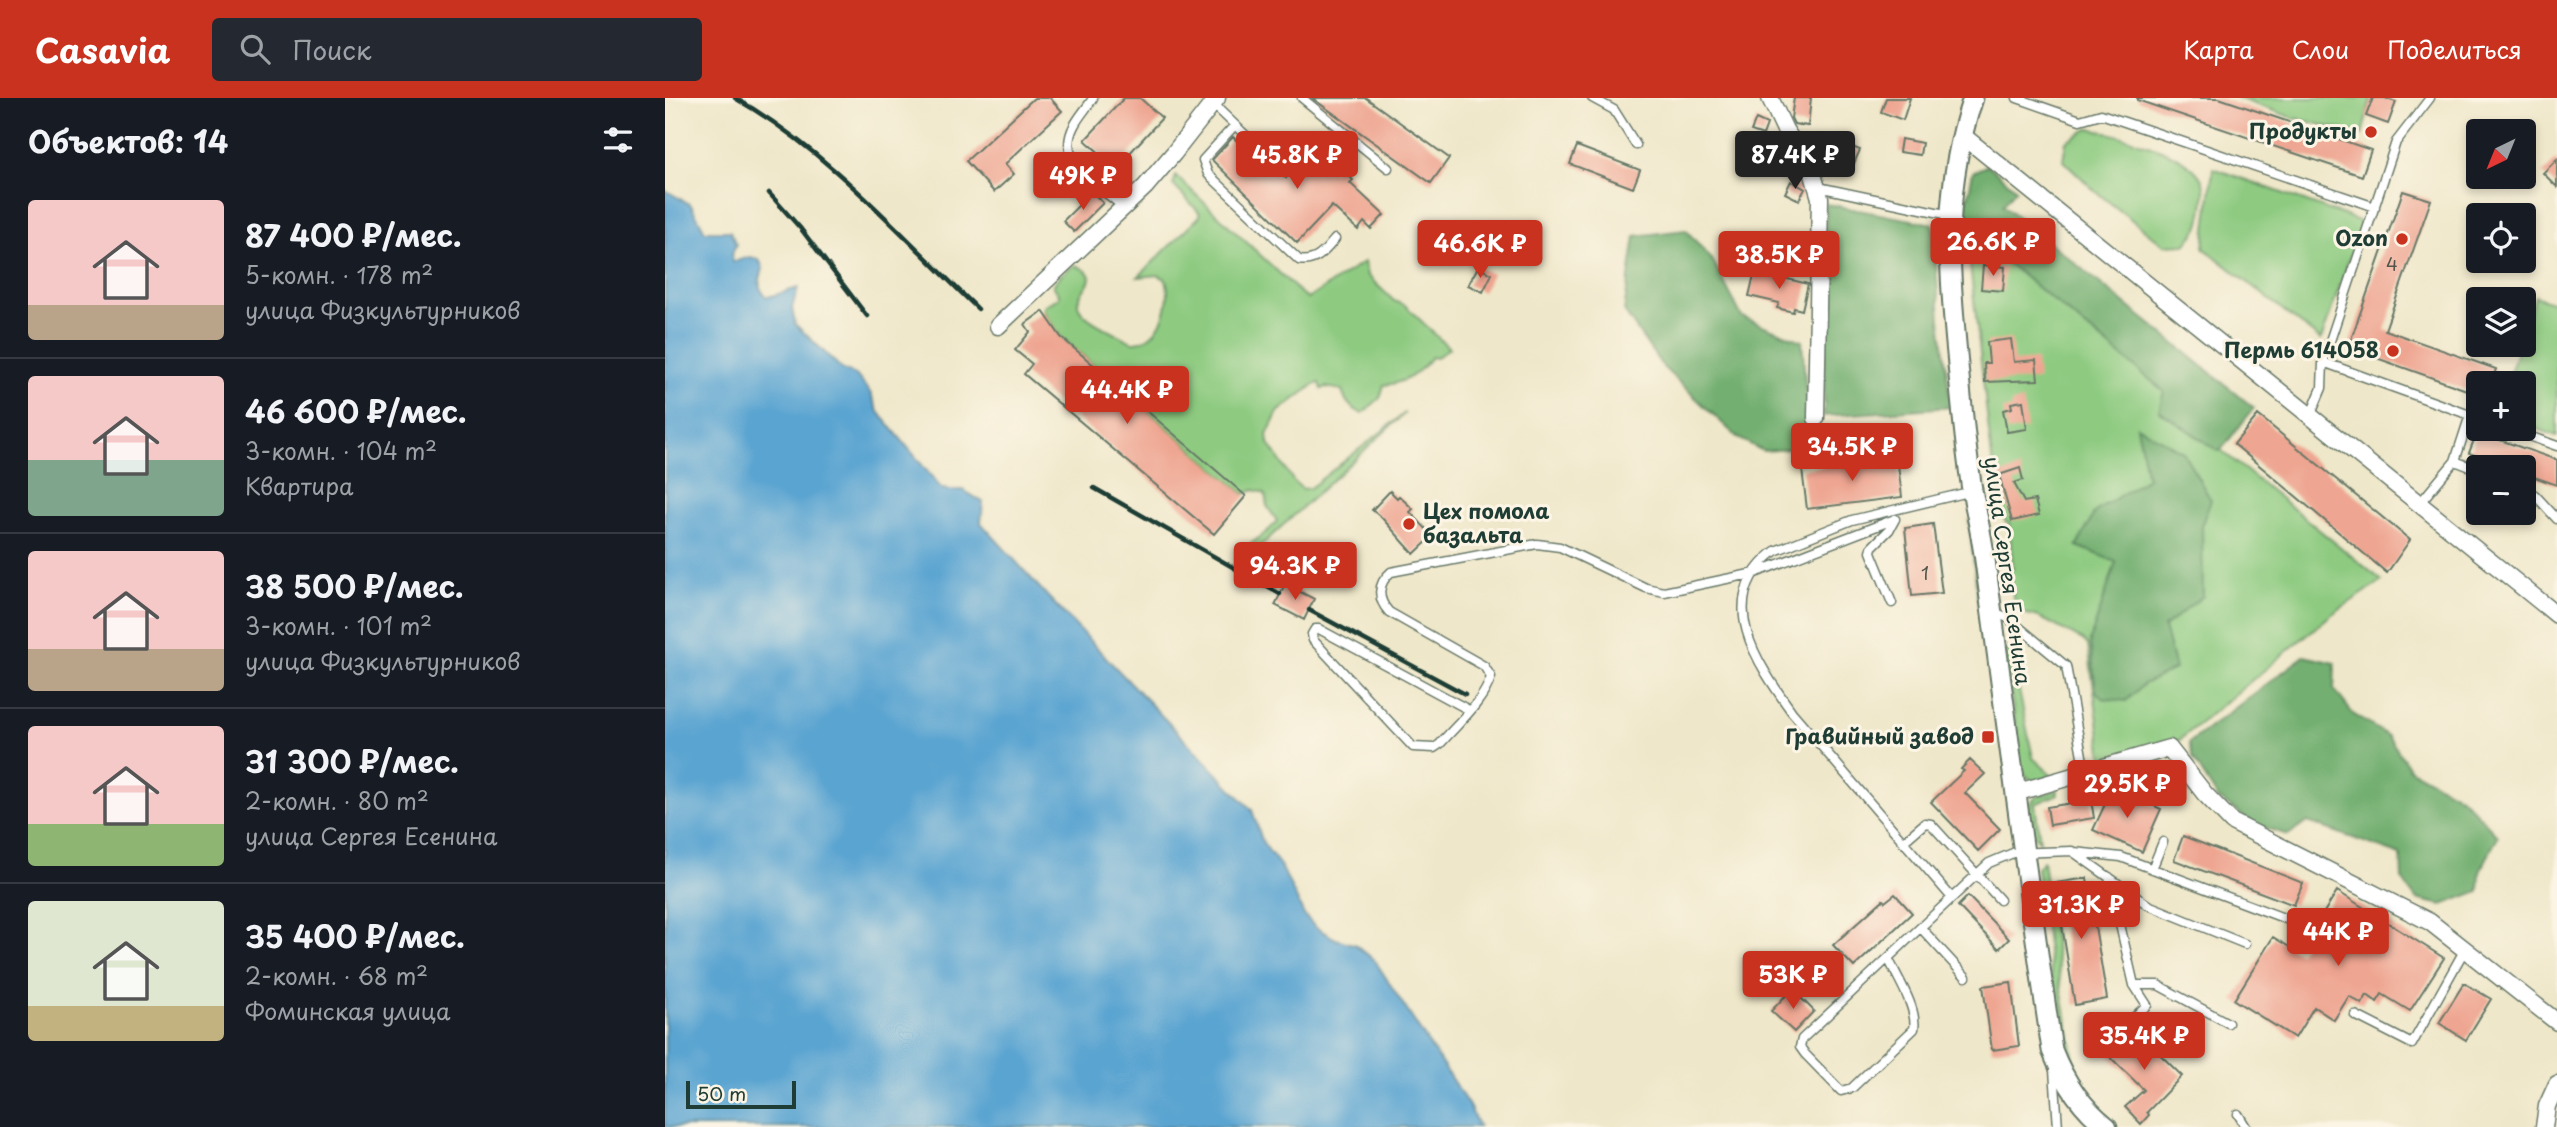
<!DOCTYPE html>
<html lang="ru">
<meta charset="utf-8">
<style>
body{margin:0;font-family:"Playpen Sans",sans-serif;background:#242831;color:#f1f3f6;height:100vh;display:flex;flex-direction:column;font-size:26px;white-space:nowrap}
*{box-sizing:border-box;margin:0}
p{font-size:23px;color:#9ea1a6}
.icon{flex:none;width:38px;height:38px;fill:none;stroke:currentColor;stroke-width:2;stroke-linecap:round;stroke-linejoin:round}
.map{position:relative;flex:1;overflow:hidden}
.details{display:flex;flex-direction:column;background:#171b24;width:665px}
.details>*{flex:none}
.needle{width:46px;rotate:223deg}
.tools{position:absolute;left:1801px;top:21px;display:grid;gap:14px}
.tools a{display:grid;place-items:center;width:70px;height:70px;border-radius:7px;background:#171b24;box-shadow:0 4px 10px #0003;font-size:35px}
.scale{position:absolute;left:21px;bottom:18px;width:110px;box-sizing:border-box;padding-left:7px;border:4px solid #1f3d34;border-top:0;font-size:19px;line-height:24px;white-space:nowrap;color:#1f3d34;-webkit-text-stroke:5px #fcf5e5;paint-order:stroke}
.price{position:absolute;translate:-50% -60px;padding:0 16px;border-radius:7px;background:#c8321e;color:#fff;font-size:23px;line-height:46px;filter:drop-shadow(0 2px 4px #0008)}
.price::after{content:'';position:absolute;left:50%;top:42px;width:21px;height:16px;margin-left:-10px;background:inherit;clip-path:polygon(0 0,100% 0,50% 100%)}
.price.current{background:#222;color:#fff}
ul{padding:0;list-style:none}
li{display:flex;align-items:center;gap:21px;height:175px;padding:0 28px}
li+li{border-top:2px solid #363941}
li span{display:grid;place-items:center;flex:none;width:196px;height:140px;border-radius:7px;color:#555}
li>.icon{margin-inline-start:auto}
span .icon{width:84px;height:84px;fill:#fffc;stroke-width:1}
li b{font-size:30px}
h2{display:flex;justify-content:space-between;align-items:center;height:84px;padding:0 28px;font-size:30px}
header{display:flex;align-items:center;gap:42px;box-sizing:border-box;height:98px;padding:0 35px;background:#c8321e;color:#fff}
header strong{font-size:33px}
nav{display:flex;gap:38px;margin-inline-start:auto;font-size:24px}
.search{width:490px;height:63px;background:#242831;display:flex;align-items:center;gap:18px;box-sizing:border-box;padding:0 24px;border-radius:7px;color:#9ea1a6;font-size:26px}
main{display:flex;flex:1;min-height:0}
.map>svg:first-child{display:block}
</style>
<header>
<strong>Casavia</strong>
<div class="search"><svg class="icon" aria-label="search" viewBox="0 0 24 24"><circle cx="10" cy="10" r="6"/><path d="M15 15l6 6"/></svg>Поиск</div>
<nav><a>Карта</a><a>Слои</a><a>Поделиться</a></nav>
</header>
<main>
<section class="details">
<h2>Объектов: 14<svg class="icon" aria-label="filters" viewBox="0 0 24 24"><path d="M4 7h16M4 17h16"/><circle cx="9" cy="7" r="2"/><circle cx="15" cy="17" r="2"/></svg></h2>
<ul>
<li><span style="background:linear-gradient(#f6c9c9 75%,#b9a48a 0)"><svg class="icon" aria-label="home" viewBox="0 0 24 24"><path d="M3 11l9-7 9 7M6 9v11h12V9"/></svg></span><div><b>87 400 ₽/мес.</b><p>5-комн. · 178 m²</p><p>улица Физкультурников</p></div></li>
<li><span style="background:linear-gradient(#f6c9c9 60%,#7fa58c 0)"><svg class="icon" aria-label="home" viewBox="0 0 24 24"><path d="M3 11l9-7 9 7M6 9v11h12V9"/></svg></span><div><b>46 600 ₽/мес.</b><p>3-комн. · 104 m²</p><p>Квартира</p></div></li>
<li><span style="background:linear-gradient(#f6c9c9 70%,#b9a48a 0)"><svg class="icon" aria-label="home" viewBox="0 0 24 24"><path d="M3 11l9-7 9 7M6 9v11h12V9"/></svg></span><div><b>38 500 ₽/мес.</b><p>3-комн. · 101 m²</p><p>улица Физкультурников</p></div></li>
<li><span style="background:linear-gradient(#f6c9c9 70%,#8fb573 0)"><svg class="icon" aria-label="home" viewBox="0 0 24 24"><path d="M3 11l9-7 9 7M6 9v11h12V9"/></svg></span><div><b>31 300 ₽/мес.</b><p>2-комн. · 80 m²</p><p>улица Сергея Есенина</p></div></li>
<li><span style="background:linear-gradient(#dfe7d0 75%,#c2b280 0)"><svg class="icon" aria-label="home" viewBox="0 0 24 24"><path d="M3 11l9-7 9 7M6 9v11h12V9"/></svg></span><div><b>35 400 ₽/мес.</b><p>2-комн. · 68 m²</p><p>Фоминская улица</p></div></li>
</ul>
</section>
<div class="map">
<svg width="1892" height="1029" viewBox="0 0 1892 1029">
<rect width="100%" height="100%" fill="#fcf5e5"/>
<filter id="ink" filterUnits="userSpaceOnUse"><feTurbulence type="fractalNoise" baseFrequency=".0143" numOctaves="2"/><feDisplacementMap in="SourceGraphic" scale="14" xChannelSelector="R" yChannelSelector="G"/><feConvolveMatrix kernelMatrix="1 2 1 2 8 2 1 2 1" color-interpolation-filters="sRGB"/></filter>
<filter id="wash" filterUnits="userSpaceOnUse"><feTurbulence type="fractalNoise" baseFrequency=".00686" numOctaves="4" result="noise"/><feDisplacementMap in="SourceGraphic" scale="28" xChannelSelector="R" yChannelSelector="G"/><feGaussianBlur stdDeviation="1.57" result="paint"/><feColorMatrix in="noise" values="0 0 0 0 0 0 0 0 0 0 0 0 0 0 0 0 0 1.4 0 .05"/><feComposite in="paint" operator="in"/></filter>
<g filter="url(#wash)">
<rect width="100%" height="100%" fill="#efe7c9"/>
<!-- green -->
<path fill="#8ecb81" stroke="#56845a" stroke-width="2" d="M 1572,0 L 1706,0 L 1697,37 L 1626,19 Z
M 1425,30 C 1454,38 1523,53 1537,82 C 1541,88 1539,101 1538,109 C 1535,129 1534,132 1520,146 L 1499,147 L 1430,93 L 1398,62 L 1401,43 Z
M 1548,70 L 1697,124 L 1656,242 L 1539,150 Z
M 511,78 L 642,201 L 699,164 L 702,177 L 708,183 L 729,203 L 740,207 L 784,250 L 771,260 L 766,259 C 754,276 740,285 719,287 L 715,300 L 698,315 C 687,312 680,304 677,292 L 661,289 L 657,291 L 655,285 L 650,286 L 613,314 L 602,337 L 603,344 L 629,384 L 638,391 L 645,390 L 740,315 L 578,464 L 576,455 C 586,442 603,437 612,423 L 602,408 L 600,395 L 589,392 L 579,396 L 396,239 L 378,213 L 380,207 L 394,200 L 394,196 L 388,188 C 392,179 401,172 410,167 C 443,180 411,190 413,207 C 416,222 455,237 467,244 C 496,245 508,203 501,181 L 493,177 L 473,179 L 535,118 L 534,114 L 508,87 Z
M 1304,158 L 1339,162 L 1499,293 L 1496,314 L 1553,353 L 1556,352 L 1717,483 L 1667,516 L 1511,645 L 1500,643 L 1438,661 L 1423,547 L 1418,542 L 1374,519 L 1350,513 L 1345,476 L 1345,470 L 1348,470 L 1344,425 L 1341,425 L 1331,396 Z
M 1870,198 L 1892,206 L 1892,338 L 1859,326 L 1858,285 L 1842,285 L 1854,247 L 1858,247 L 1859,233 Z
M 1304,422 L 1305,422 L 1321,543 L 1317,543 Z
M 1345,549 L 1368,660 L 1388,678 L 1370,683 L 1363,680 L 1356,672 L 1340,551 Z
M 1393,692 L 1393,696 L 1370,706 L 1375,743 L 1367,735 L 1364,707 L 1371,699 Z
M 1378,763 L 1396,891 L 1411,972 L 1409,980 L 1395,946 L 1372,770 Z"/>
<!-- forest -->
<path fill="#72af6f" stroke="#487652" stroke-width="2" d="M 1323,67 L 1351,91 L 1338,107 L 1589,310 L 1556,352 L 1553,353 L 1494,312 L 1499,293 L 1339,162 L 1304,158 L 1308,150 L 1298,123 L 1308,74 Z
M 1161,106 L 1268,126 L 1275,221 L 1286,309 L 1159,318 Z
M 1021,132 L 1048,163 L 1077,219 L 1137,243 L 1143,321 L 1152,330 L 1199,329 L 1223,344 L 1098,353 L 1073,340 L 998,269 L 959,213 L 970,138 Z
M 1472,328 L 1518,354 L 1546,402 L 1537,426 L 1538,498 L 1499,529 L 1510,571 L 1479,586 L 1461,603 L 1437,600 L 1431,593 L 1425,542 L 1451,464 L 1412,448 L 1430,414 L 1482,380 Z
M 1639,558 L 1670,565 L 1669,591 L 1688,616 L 1723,638 L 1746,672 L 1797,700 L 1833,738 L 1815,774 L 1814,793 L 1777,807 L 1751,801 L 1737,781 L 1736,757 L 1643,724 L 1623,737 L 1591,727 L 1553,700 L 1528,660 L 1524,645 Z"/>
<!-- water -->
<path fill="#5aa4d1" stroke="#3c7082" stroke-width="2" d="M 0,92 L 26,107 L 40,133 L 65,133 L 71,146 L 67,156 L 68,164 L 85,159 L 94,161 L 98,171 C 94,183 91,191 103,199 L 133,190 L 127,210 L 130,226 L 178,272 L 191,277 L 206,296 L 213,313 L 275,389 L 281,392 L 298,392 L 318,404 L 316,425 L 384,500 L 587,712 L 598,745 L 617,770 L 639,817 L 650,829 L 671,841 L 691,847 L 710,863 L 804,1008 L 814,1029 L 0,1029 Z"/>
<g id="blocks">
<!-- building -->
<path fill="#eea591" d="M 369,0 L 385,0 L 397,13 L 340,66 L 349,76 L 329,94 L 301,63 Z
M 459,0 L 475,0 L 497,20 L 451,70 L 420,42 Z
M 647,0 L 701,0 L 784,60 L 766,85 Z
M 1129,0 L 1146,0 L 1143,28 L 1129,26 L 1126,20 Z
M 1221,0 L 1245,0 L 1238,22 L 1216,14 Z
M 1472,0 L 1554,0 L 1706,52 L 1697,78 L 1472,2 Z
M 1708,0 L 1720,0 L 1731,4 L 1723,26 L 1701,18 Z
M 1091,21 L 1102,26 L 1098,37 L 1086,33 Z
M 568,39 L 597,68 L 602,62 L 621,80 L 647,53 L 668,73 L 674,68 L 688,82 L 685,85 L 719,117 L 706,131 L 699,124 L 693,132 L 667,108 L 632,145 L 547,62 Z
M 1236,41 L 1257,45 L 1255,57 L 1234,54 Z
M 1182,47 L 1195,52 L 1186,72 L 1174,66 Z
M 912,48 L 975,72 L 968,90 L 905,66 Z
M 1892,61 L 1892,89 L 1878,75 Z
M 1126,83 L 1140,91 L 1134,102 L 1120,95 Z
M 1738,93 L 1766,102 L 1720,232 L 1831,271 L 1826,285 L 1813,285 L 1813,296 L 1683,250 Z
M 427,94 L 438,105 L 409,134 L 398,123 Z
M 1318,167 L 1340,169 L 1338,193 L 1316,191 Z
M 813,169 L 827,176 L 818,194 L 803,187 Z
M 1090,173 L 1143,186 L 1137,212 L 1129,210 L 1128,214 L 1112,210 L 1114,205 L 1084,198 Z
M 378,213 L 396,239 L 581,398 L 549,436 L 359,276 L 367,266 L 350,252 L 365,234 L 360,226 Z
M 1346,241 L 1349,264 L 1371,262 L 1373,282 L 1320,284 L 1319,265 L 1324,265 L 1322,244 Z
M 1358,303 L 1362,331 L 1342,334 L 1338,312 L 1347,310 L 1346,305 Z
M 1593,317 L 1745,442 L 1722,475 L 1569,346 Z
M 1812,334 L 1892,362 L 1892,387 L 1858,375 L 1858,369 L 1843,369 L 1804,355 Z
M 1232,359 L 1237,399 L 1142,411 L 1137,371 Z
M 1355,370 L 1358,382 L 1349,385 L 1359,404 L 1370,402 L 1374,417 L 1347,423 L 1334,377 Z
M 725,393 L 732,400 L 734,398 L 748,411 L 745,414 L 768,438 L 749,456 L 717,420 L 707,412 Z
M 1268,426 L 1277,495 L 1247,498 L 1240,430 Z
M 620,486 L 649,501 L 639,522 L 610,507 Z
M 1305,662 L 1320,676 L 1300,695 L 1335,731 L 1313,753 L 1266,704 L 1299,673 L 1296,671 Z
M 1448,689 L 1496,711 L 1477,754 L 1428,732 Z
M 1426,702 L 1429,720 L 1385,727 L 1382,709 Z
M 1518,738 L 1638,785 L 1629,807 L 1509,762 Z
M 1422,780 L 1442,901 L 1410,907 L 1390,785 Z
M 1672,793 L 1779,860 L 1745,913 L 1717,896 L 1712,904 L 1702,897 L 1697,906 L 1684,898 L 1669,922 L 1649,909 L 1630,940 L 1569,902 L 1608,839 L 1634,855 Z
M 1230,796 L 1247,815 L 1189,869 L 1168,847 L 1218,802 L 1220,804 Z
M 1303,798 L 1344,841 L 1334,851 L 1293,808 Z
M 1346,884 L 1354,948 L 1327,952 L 1318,888 Z
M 1799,885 L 1826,901 L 1801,942 L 1774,925 Z
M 1127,891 L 1149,913 L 1129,934 L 1106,913 Z
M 1468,930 L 1517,978 L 1482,1014 L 1484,1017 L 1476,1026 L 1460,1009 L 1479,992 L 1442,956 Z"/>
</g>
</g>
<g filter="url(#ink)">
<use href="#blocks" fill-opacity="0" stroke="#687868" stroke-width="2"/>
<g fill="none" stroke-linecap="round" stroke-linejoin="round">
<defs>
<path id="service" d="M 428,0 C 422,10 414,18 409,28 C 389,66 436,88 459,110
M 637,0 L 723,70
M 927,0 L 949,12 L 971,47
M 1352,0 L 1415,22 L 1436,16 L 1710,109
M 548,6 L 598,54
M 570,27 L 538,62 L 543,76 L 634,162 C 651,165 660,153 670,141
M 1153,89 L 1285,117
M 1658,264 L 1813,320
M 1646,316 L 1657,290 L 1658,264 L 1731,44 L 1765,0
M 1844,331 L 1892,348
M 1790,363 L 1813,372
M 1858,389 L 1870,397 L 1892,421
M 1755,405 L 1790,363 L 1805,317
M 1227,505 L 1206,454 L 1207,449 L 1224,432 L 1230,421
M 1329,514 L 1343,520 L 1401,568 L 1420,675
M 804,612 L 654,531 L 650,531 L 647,536 L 648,542 L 748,649 L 769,650 L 775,646 C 791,627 818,605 826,579 L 819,568 L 724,514 C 712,501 712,486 726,474 L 872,446 L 895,449 L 981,490 L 999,494 L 1090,475 L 1230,421
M 1238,744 L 1260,725 L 1266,726 L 1335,802
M 1409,754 L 1456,759 L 1632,825
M 1487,771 L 1498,744
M 1287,800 L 1127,614 C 1092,565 1047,501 1110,453 L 1187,422 L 1308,393
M 1256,830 L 1301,879
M 1223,860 C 1232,879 1253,911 1249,931 L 1187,990 L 1176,993 L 1140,956 L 1135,949 L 1137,941 L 1324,765 L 1348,755 L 1407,753 L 1483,807 L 1580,846
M 1469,887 L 1493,887 L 1563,925
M 1690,917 L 1747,946 L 1800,851
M 1438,949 L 1482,907 L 1469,887 L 1444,779
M 1389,972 L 1393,1029
M 1573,1016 L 1581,1029"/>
<path id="minor" d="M 1105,0 L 1120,32 L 1147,73 L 1155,100 L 1151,320
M 1297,37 L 1892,517
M 333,228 L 480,89 L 509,55 L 552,0
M 1350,695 L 1504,650 L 1540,696 L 1567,724 L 1765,824 L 1892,924
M 1879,1029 L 1882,1008 L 1892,986"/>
<path id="tertiary" d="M 1308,0 C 1278,90 1283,163 1292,256 C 1296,301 1300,347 1307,392 C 1312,418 1318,444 1321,470 C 1342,631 1363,792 1387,952 C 1399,983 1416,1009 1442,1029"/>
</defs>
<!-- service casing -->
<use href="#service" stroke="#687868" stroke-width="11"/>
<!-- minor casing -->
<use href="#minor" stroke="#687868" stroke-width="19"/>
<!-- tertiary casing -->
<use href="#tertiary" stroke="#687868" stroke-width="23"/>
<!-- service -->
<use href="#service" stroke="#fff" stroke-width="8"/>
<!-- minor -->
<use href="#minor" stroke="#fff" stroke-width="16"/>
<!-- tertiary -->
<use href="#tertiary" stroke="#fff" stroke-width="19"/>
<!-- rail -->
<path stroke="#1f3d34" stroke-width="4.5" d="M 70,0 C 163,53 236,137 313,211
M 104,95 L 136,131 L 202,218
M 429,390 L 615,496
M 644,512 L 800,596"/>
</g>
</g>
<!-- markers -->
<g fill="#c8321e" stroke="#fcf5e5" stroke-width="2.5">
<circle cx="1706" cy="34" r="7"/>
<circle cx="1737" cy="141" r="7"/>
<circle cx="1728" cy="253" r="7"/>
<circle cx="744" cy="426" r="7"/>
<rect x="1316" y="632" width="14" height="14" rx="3.5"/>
</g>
<g text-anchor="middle" stroke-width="6" stroke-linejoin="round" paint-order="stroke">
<!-- number labels -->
<g font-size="18" fill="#53574b">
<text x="1727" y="173">4</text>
<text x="1260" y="482">1</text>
</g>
<!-- poi labels -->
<g font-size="21" font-weight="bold" fill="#1f3d34" stroke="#fcf5e5" text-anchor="end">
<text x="1692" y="41">Продукты</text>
<text x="1723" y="148">Ozon</text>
<text x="1714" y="260">Пермь 614058</text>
<text x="758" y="421" text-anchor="start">Цех помола<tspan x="758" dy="24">базальта</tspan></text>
<text x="1309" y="646">Гравийный завод</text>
</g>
<!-- street labels -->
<g font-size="21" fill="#1f3d34" stroke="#fcf5e5">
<text transform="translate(1342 473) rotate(82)" y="7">улица Сергея Есенина</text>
</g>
</g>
</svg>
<div class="tools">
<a><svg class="needle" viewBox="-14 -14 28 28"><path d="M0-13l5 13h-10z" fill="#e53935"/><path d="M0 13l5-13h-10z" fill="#9ea1a6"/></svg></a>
<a><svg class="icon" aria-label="locate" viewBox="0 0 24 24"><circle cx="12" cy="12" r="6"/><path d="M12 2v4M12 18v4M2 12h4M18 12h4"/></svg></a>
<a><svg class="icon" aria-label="layers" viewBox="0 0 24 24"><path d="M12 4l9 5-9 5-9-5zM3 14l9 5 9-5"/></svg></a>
<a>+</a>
<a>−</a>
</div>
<div class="scale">50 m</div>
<b class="price" style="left:632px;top:93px">45.8K ₽</b>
<b class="price current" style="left:1130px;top:93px">87.4K ₽</b>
<b class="price" style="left:418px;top:114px">49K ₽</b>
<b class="price" style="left:1328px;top:180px">26.6K ₽</b>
<b class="price" style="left:815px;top:182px">46.6K ₽</b>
<b class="price" style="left:1114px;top:193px">38.5K ₽</b>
<b class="price" style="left:462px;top:328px">44.4K ₽</b>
<b class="price" style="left:1187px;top:385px">34.5K ₽</b>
<b class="price" style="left:630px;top:504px">94.3K ₽</b>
<b class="price" style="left:1462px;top:722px">29.5K ₽</b>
<b class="price" style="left:1416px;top:843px">31.3K ₽</b>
<b class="price" style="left:1673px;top:870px">44K ₽</b>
<b class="price" style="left:1128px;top:913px">53K ₽</b>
<b class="price" style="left:1479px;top:974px">35.4K ₽</b>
</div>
</main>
